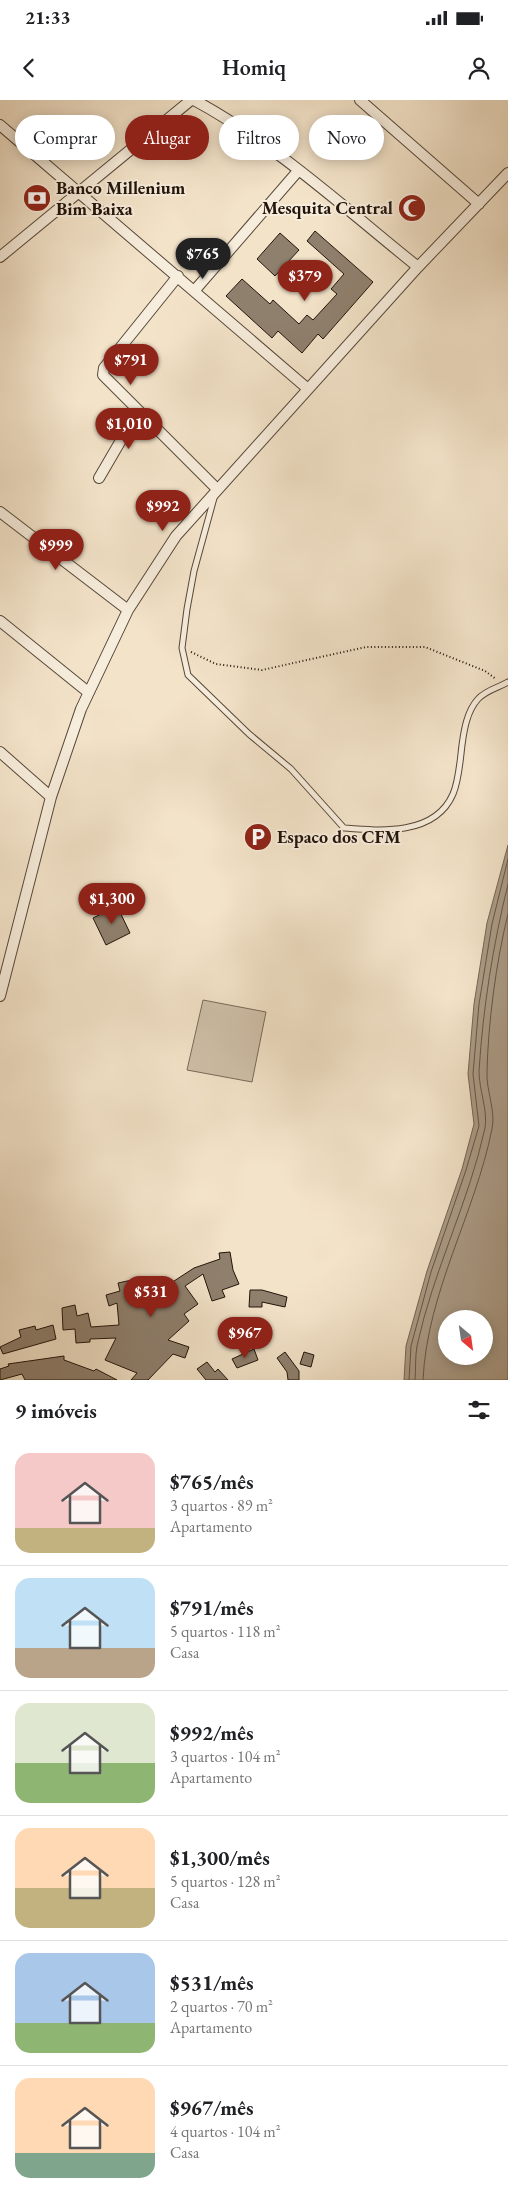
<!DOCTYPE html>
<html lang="pt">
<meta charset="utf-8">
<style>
body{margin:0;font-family:"EB Garamond",serif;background:#f2f2f2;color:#202124;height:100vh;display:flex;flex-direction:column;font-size:19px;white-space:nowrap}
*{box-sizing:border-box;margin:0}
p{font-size:16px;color:#757577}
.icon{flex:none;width:28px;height:28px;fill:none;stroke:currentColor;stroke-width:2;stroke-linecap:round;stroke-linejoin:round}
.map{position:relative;height:1280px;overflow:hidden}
.side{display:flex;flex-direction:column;background:#fff;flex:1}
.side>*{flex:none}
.guide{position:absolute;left:15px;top:15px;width:479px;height:45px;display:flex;gap:10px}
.needle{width:32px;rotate:151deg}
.controls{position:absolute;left:438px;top:1210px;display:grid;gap:10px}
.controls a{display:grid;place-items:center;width:55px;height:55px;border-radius:50%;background:#fff;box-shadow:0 2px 12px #0003;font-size:25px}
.price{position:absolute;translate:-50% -42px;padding:0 11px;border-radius:18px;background:#8f2418;color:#fff;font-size:16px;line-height:32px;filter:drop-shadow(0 1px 2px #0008)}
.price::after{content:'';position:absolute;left:50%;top:30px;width:15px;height:11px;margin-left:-8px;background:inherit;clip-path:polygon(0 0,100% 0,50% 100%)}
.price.active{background:#222;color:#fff}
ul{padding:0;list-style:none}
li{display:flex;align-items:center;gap:15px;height:125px;padding:0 15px}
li+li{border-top:1px solid #e0e0e0}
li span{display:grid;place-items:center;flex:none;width:140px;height:100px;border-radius:15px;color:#555}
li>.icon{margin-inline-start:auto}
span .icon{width:60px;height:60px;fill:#fffc;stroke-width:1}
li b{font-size:21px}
h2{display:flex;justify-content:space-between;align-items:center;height:60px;padding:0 15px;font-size:21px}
.pill{padding:0 18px;border-radius:22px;background:#fff;box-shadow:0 2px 12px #0003;font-size:18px;line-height:45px}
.pill.active{background:#8f2418;color:#fff}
.status{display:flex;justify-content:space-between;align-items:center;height:35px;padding:0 25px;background:#fff;direction:ltr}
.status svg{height:14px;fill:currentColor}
header{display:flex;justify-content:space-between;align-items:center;height:65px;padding:0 15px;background:#fff;font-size:22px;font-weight:600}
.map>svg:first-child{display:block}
</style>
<div class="status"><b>21:33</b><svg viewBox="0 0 49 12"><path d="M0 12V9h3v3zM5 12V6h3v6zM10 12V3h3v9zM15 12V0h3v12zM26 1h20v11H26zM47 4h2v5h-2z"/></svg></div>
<header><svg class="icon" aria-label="back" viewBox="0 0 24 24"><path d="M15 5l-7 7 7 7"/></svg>Homiq<svg class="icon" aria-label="person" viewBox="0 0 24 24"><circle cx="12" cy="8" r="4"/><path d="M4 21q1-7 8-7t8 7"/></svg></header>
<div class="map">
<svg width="508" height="1280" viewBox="0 0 508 1280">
<rect width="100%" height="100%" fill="#f3e3c9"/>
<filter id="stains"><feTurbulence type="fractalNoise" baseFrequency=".004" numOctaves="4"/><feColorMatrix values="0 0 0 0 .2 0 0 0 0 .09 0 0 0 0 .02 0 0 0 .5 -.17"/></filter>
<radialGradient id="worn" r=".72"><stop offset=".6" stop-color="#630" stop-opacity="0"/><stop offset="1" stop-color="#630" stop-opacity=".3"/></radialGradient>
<!-- green -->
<path fill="#cfc0a9" stroke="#786a5a" d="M 203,900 L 266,912 L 252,982 L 187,970 Z"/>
<!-- water -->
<path fill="#ac9d88" stroke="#756656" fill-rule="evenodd" d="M 508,745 L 508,1280 L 404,1280 L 406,1246 L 427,1171 L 462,1069 L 474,1024 L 468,974 L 474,904 L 487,823 ZM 446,1219 L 484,1219 L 484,1256 L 446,1256 Z"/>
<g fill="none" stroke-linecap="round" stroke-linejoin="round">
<!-- shore -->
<path stroke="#67584a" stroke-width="1" d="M 409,1280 L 411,1246 L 431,1172 L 466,1070 L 479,1026 L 473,974 L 479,904 L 492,824 L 508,759
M 415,1280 C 416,1269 415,1257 417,1246 C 433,1171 469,1102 485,1028 C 488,1010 479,990 479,971 C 483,908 493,845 508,784
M 423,1280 C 427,1192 475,1114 492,1029 C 496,1011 486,990 487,972 C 488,924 496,862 508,814"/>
</g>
<!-- building -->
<path fill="#8f806e" stroke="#22140b" d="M 315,131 L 373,182 L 323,239 L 318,234 L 302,253 L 278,231 L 272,238 L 226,196 L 242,179 L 270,204 L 273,200 L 299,224 L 307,215 L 313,220 L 337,194 L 331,189 L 344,174 L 307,141 Z
M 280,133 L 299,150 L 275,176 L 257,159 Z
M 117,806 L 130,833 L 106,845 L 93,818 Z
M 230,1152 L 233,1170 L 239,1184 L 222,1190 L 225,1197 L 212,1201 L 203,1174 L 185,1186 L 198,1204 L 184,1214 L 189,1221 L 168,1240 L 189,1247 L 185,1258 L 173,1254 L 148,1280 L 131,1280 L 137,1273 L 105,1260 L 116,1238 L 90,1239 L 90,1242 L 76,1243 L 75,1229 L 63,1230 L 62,1208 L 75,1205 L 77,1216 L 88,1213 L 91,1227 L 119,1225 L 117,1203 L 109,1206 L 106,1195 L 120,1191 L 118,1183 L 141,1178 L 143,1189 L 152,1184 L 169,1179 L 171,1183 L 194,1168 L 220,1159 L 219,1153 Z
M 250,1190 L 262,1190 L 287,1197 L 285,1207 L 262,1202 L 262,1207 L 249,1207 Z
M 53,1225 L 56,1239 L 3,1254 L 0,1247 L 21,1237 L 19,1230 L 35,1226 L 36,1230 Z
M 254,1249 L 258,1260 L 237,1268 L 232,1259 Z
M 285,1252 L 299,1271 L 299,1280 L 288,1280 L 287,1272 L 277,1258 Z
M 304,1252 L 314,1255 L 311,1267 L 300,1264 Z
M 64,1256 L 64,1260 L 94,1271 L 96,1269 L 117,1280 L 25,1280 L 22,1274 L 0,1280 L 0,1269 L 9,1266 L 8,1264 Z
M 207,1262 L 215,1272 L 218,1269 L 228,1280 L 206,1280 L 197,1269 Z"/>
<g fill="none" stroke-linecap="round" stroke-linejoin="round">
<defs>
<path id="service" d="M 214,398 L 194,471 L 187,509 L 182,548 L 188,575 L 249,634 L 291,669 L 344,728 C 380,731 435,736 453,694 C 459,680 460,661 462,645 C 464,630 467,611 478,599 C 486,590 498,588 508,582"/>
<path id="minor" d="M 194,0 C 274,43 347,110 418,167
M 360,0 L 479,104
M 0,25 L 308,289
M 0,157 L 191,0
M 178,176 L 104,268 L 103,275 L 217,389
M 195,190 L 298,71
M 99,378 L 138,311
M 0,412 L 128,510
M 0,521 L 88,592
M 0,652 L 51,697
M 0,896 L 51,697 L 81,609 L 128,510 L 176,436 L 418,167 L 508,73"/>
</defs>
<!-- service casing -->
<use href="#service" stroke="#56483a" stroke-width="7"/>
<!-- minor casing -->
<use href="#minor" stroke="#56483a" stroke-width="12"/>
<!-- path -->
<path stroke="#22140b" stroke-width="2" stroke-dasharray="1 2.5" stroke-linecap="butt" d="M 191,552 L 216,564 L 262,570 L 366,547 L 425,547 L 485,571 L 496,579"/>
<!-- service -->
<use href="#service" stroke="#f7eddc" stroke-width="5"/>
<!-- minor -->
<use href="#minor" stroke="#f7eddc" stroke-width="10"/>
</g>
<!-- icons -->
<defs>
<symbol id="bank-disc" viewBox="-11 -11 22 22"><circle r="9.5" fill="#8f2418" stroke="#f7eddc"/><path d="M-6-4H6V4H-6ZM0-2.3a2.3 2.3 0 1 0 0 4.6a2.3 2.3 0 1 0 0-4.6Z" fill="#fff"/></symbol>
<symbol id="mosque-disc" viewBox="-11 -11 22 22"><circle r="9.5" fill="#8f2418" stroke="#f7eddc"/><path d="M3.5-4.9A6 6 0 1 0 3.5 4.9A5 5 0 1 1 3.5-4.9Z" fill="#fff"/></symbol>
<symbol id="parking-disc" viewBox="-11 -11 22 22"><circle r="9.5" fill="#8f2418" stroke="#f7eddc"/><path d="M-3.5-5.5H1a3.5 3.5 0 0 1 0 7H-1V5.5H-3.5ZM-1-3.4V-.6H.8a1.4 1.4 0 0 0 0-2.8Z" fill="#fff"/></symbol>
</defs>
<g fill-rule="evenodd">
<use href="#bank-disc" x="21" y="82" width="32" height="32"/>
<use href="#mosque-disc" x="396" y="92" width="32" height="32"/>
<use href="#parking-disc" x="242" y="721" width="32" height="32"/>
</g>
<g text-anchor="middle" stroke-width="4" stroke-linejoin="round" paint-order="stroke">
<!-- poi labels -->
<g font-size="18" font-weight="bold" fill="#22140b" stroke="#f7eddc" text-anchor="start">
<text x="56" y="94">Banco Millenium<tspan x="56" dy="21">Bim Baixa</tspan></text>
<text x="393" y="114" text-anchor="end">Mesquita Central</text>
<text x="277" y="743">Espaco dos CFM</text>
</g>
</g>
<rect width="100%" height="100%" filter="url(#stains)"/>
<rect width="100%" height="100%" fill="url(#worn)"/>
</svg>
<div class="controls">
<a><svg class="needle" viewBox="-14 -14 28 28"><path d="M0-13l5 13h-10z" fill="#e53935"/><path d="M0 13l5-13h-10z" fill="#757577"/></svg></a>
</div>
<b class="price active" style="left:203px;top:180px">$765</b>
<b class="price" style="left:305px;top:202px">$379</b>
<b class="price" style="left:131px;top:286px">$791</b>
<b class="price" style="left:129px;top:350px">$1,010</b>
<b class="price" style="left:163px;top:432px">$992</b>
<b class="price" style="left:56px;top:471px">$999</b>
<b class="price" style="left:112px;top:825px">$1,300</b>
<b class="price" style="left:151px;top:1218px">$531</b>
<b class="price" style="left:245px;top:1259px">$967</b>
<div class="guide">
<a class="pill">Comprar</a>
<a class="pill active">Alugar</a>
<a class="pill">Filtros</a>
<a class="pill">Novo</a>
</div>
</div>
<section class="side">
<h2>9 imóveis<svg class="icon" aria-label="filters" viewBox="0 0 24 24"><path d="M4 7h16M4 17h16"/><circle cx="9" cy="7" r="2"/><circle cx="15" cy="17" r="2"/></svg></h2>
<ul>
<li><span style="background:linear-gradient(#f6c9c9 75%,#c2b280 0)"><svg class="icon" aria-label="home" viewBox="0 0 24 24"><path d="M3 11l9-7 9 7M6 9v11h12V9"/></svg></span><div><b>$765/mês</b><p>3 quartos · 89 m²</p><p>Apartamento</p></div></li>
<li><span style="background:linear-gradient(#bfe0f5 70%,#b9a48a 0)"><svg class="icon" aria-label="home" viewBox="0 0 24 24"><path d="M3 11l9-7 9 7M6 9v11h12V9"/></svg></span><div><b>$791/mês</b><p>5 quartos · 118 m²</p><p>Casa</p></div></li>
<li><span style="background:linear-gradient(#dfe7d0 60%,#8fb573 0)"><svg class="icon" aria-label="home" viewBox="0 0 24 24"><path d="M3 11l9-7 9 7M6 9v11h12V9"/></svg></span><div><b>$992/mês</b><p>3 quartos · 104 m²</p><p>Apartamento</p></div></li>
<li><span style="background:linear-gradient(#ffd9b3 60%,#c2b280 0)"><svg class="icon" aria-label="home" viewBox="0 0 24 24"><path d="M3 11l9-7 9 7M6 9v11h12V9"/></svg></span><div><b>$1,300/mês</b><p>5 quartos · 128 m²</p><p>Casa</p></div></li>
<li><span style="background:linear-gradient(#a9c7e8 70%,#8fb573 0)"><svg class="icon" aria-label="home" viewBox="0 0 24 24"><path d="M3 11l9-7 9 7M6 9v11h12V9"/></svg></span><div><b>$531/mês</b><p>2 quartos · 70 m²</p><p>Apartamento</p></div></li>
<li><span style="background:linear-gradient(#ffd9b3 75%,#7fa58c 0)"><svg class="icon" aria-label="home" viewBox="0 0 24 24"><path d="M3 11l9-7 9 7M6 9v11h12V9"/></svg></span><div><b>$967/mês</b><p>4 quartos · 104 m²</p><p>Casa</p></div></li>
</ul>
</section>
